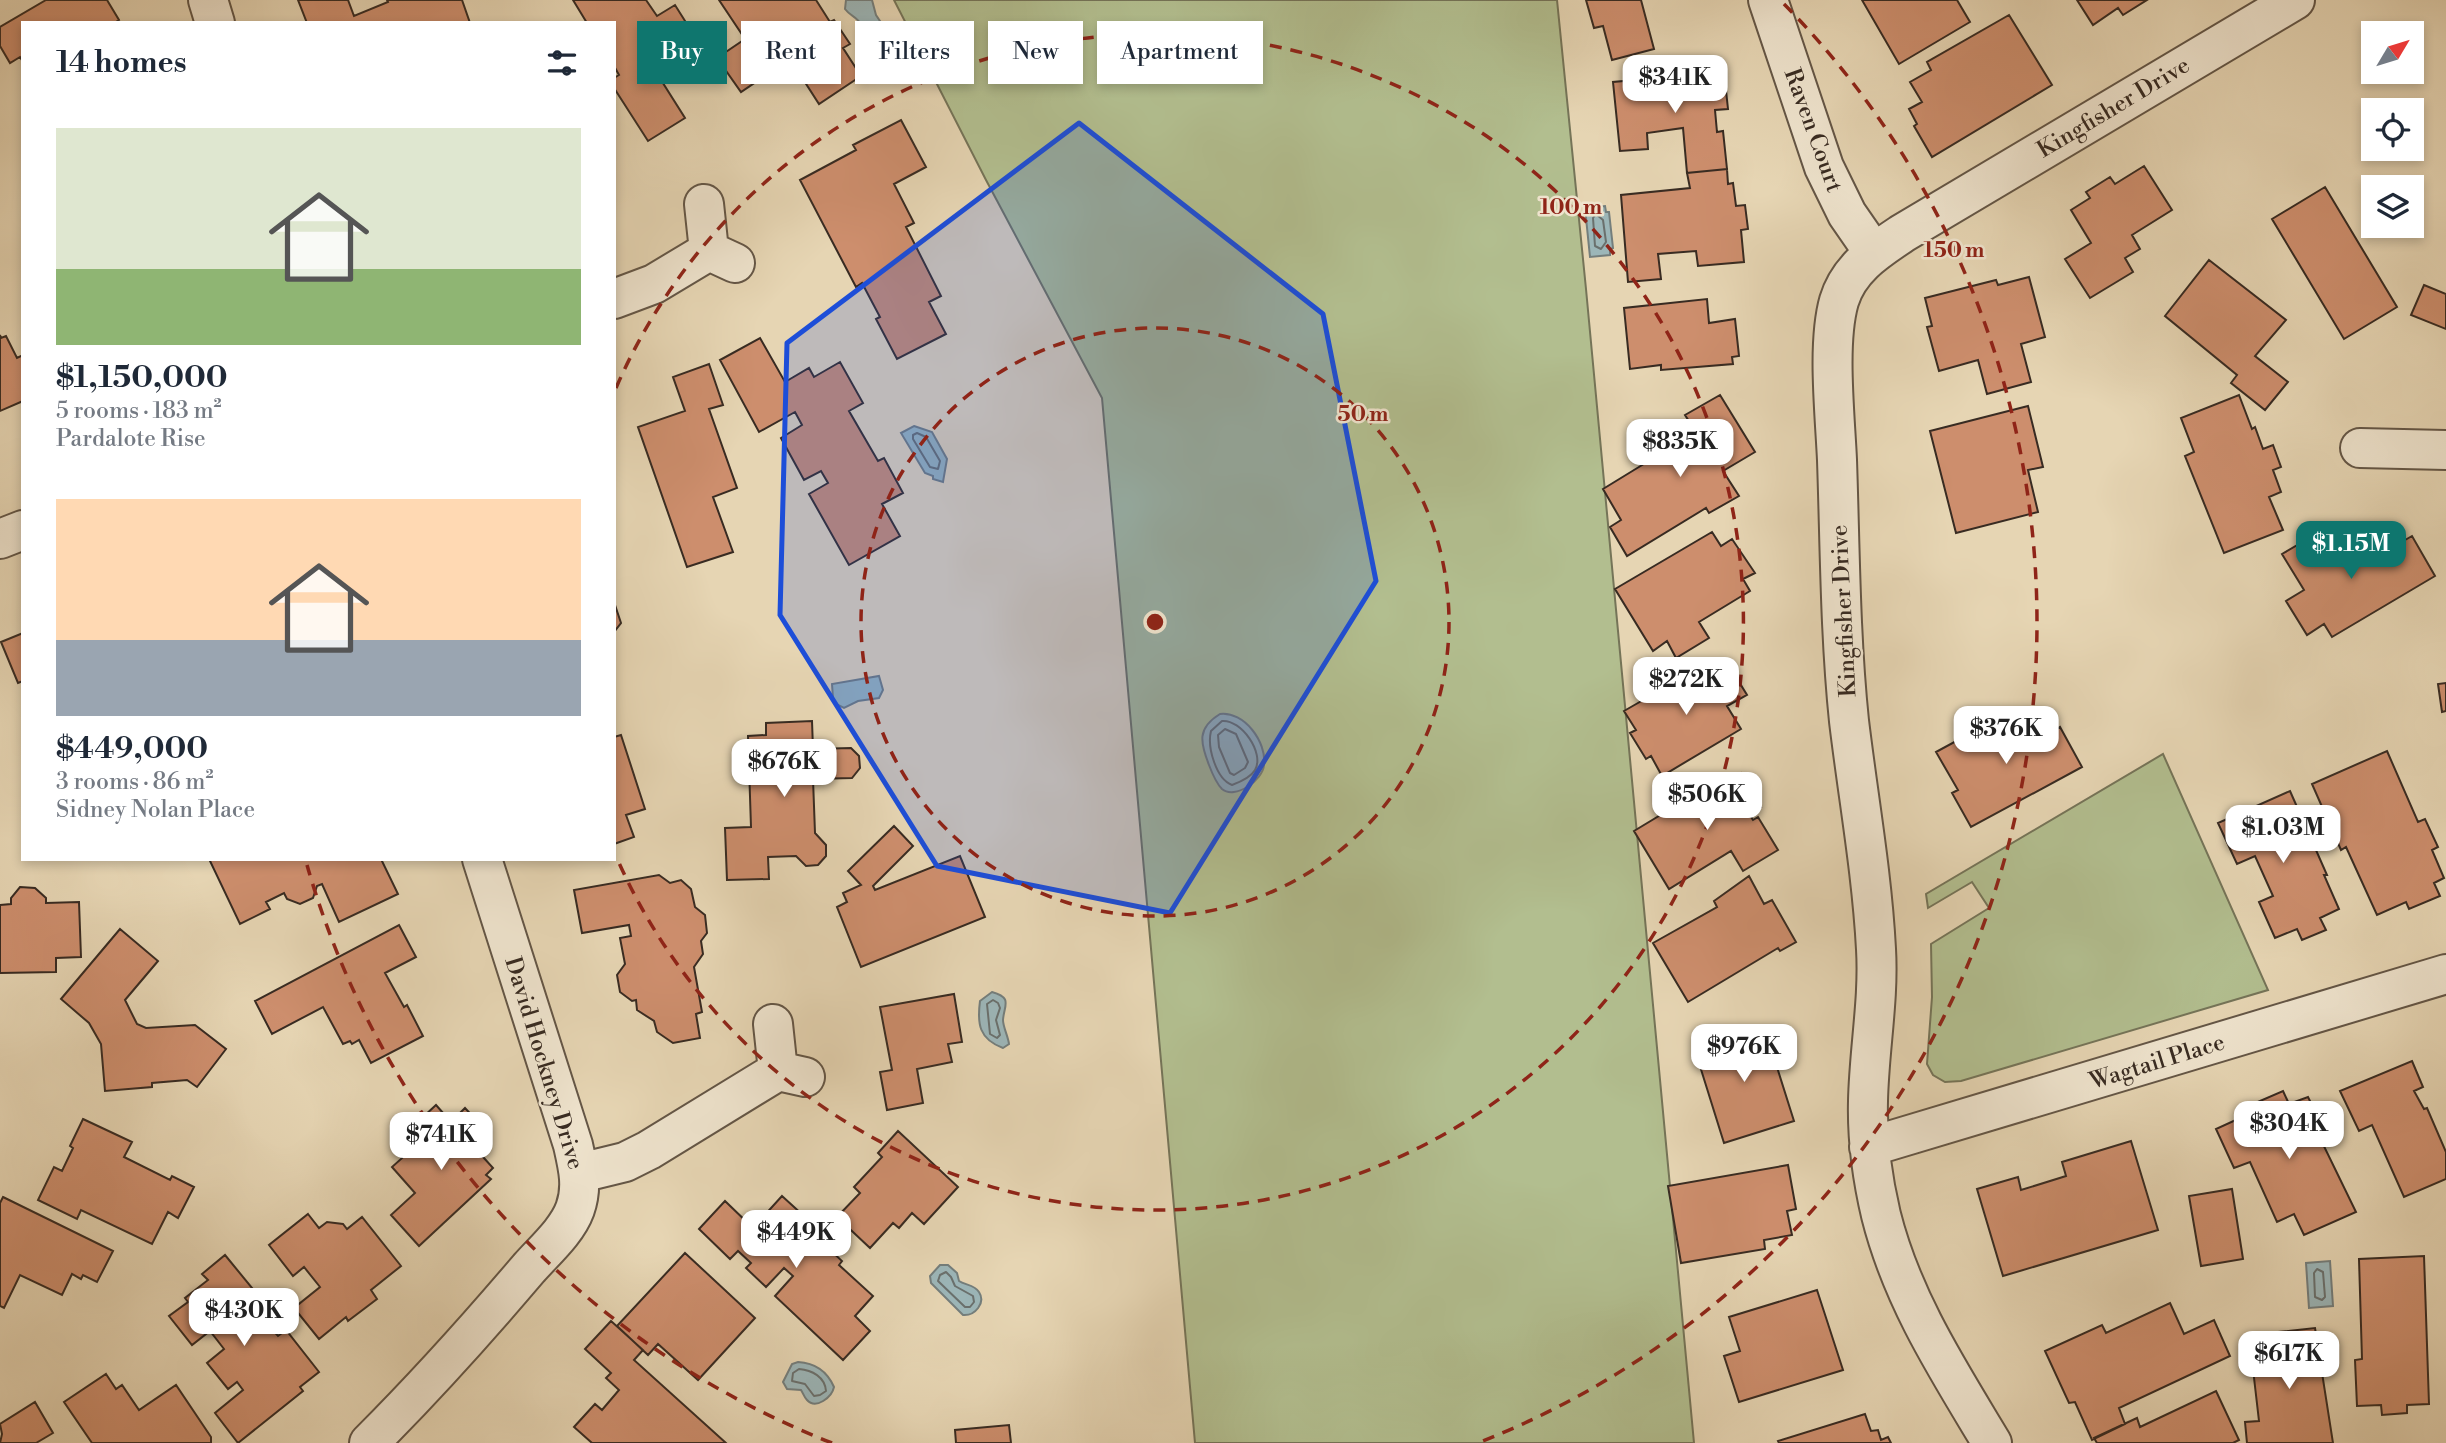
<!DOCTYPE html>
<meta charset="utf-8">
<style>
body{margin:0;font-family:"Libre Bodoni",serif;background:#f6f6f7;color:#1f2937;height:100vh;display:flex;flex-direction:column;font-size:26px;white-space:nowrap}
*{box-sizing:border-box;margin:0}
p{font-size:23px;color:#747a83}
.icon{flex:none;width:38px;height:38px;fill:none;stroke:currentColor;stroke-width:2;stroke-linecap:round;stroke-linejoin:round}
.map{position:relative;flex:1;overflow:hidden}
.side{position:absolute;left:21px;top:21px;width:595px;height:840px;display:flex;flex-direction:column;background:#fff;border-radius:0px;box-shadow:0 4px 10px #0003}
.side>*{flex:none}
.hud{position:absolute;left:637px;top:21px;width:665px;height:63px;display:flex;gap:14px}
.needle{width:46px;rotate:52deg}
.buttons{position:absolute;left:2361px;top:21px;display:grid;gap:14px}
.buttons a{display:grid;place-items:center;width:63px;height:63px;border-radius:0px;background:#fff;box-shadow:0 4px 10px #0003;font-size:35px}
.price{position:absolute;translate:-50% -60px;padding:0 16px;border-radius:14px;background:#fff;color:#222;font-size:23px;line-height:46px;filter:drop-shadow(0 2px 4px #0008)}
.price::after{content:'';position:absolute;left:50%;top:42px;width:21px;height:16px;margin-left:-10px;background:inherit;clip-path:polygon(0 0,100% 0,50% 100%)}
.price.on{background:#0f766e;color:#fff}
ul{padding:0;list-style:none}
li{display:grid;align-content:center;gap:14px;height:371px;padding:0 35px}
li span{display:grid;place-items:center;height:217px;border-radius:0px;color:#555}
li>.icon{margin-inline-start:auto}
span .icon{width:126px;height:126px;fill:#fffc;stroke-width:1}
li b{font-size:30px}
h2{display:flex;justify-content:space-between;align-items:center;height:84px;padding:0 35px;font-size:30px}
.pill{padding:0 24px;border-radius:0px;background:#fff;box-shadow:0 4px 10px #0003;font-size:24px;line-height:63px}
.pill.on{background:#0f766e;color:#fff}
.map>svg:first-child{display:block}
</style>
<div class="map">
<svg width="2446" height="1443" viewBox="0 0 2446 1443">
<rect width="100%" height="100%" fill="#e6d5b3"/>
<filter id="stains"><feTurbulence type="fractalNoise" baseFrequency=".00286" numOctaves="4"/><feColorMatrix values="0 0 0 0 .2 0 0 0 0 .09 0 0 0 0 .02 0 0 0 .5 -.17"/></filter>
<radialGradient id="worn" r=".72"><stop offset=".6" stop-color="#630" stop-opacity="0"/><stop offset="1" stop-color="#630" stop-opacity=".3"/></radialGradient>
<!-- green -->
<path fill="#b2be8f" stroke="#757458" stroke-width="2" d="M 894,0 L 1557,0 L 1586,289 L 1694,1443 L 1195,1443 L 1102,398 L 986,180 Z
M 2163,754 L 2268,990 L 1961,1081 L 1945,1082 L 1933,1075 L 1927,1064 L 1932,997 L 1931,944 L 1989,908 L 1972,882 L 1928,908 L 1926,894 Z"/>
<!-- water -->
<path fill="#9cb6b8" stroke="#747e7c" stroke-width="2" d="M 846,0 L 872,0 L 876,15 L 890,36 L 889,45 C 866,65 867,37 861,25 C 858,17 850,16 845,9 Z
M 1605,206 L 1606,212 L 1609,212 L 1613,248 L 1610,249 L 1610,255 L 1590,257 L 1585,208 Z
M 914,426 L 932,432 L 947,459 L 943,482 L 933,479 L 933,476 L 925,473 L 901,433 Z
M 879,676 L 883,690 L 879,698 L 858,701 L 844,708 L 836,704 L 833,698 L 832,684 Z
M 1220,714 C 1244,711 1267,742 1264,765 C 1263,780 1235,800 1222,789 C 1216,783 1212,773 1209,765 C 1200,742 1197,728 1220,714 Z
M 992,992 C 1013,998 1004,1005 1003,1020 C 1003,1027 1008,1036 1009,1044 L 1003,1048 C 979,1039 977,1024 980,1001 Z
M 2330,1261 L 2333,1306 L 2309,1308 L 2306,1263 Z
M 940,1265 L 948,1265 L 957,1273 L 959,1281 C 965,1285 975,1285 979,1292 C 986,1303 975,1316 963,1315 L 931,1283 L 930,1276 Z
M 798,1362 C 816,1363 827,1371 834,1387 C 832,1397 816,1410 807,1400 C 804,1397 803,1393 801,1390 L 787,1389 L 783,1382 L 792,1364 Z"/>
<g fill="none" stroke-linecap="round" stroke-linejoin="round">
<!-- shore -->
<path stroke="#6a706d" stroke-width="2" d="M 1596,214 L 1603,220 L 1606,242 L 1601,249 L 1595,246 L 1593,218 Z
M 917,433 L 926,437 L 940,461 L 938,469 L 930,467 L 913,439 L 913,435 Z
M 1222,721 C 1241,719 1265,753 1255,770 C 1251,777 1240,782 1232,785 C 1216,779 1207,747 1211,731 Z
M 1225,729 L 1236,734 L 1248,762 L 1245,768 L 1234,775 L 1230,773 L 1219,747 L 1218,735 Z
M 993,1000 L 998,1003 L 1000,1008 L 996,1020 L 1000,1035 L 997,1038 L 990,1034 L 987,1004 Z
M 2317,1269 L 2323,1272 L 2325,1297 L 2322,1300 L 2315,1297 L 2314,1273 Z
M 946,1272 L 951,1277 L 955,1286 L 973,1296 L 974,1302 L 970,1307 L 965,1307 L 938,1281 L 940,1275 Z
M 799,1369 C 812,1370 825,1377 826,1391 L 820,1395 L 814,1396 L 805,1384 L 792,1381 L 793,1373 Z"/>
</g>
<!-- building -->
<path fill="#cd8e6d" stroke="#382b22" stroke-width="2" d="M 46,0 L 107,0 L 119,20 L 114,23 L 23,23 L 23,62 L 20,57 L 10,63 L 0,46 L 0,27 Z
M 298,0 L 348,0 L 354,16 L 388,2 L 387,0 L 462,0 L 470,23 L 307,23 Z
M 573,0 L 646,0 L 657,16 L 675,5 L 697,40 L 676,53 L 679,58 L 656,72 L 685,118 L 648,141 L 614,88 L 614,78 L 619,75 L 614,66 L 614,23 L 587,23 Z
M 719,0 L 816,0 L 830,22 L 834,20 L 850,44 L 843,48 L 861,76 L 819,104 L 790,59 L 741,92 L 717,58 L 745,39 Z
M 1586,0 L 1641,0 L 1654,49 L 1612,60 L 1603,26 L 1594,28 Z
M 1862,0 L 1957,0 L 1970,22 L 1899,64 Z
M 2077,0 L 2147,0 L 2123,15 L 2118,8 L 2093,25 Z
M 2009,15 L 2052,85 L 1932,157 L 1914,126 L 1917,124 L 1909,109 L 1922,102 L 1910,82 L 1931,70 L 1927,62 Z
M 1724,72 L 1728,109 L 1715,110 L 1717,132 L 1723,131 L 1727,169 L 1687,173 L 1683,128 L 1647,133 L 1648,149 L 1620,151 L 1613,82 Z
M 901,120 L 926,167 L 894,184 L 914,223 L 906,227 L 941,296 L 929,302 L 946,334 L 897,359 L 876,319 L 880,317 L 862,283 L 856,287 L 800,180 L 856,150 L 853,145 Z
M 2144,166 L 2172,210 L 2132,235 L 2140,249 L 2125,258 L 2133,272 L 2090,298 L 2065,259 L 2091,243 L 2071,210 L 2090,198 L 2086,192 L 2110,177 L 2115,184 Z
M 1727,169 L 1728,184 L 1733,183 L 1736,206 L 1745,205 L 1748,229 L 1741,230 L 1744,262 L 1698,266 L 1696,251 L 1658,254 L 1661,279 L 1628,282 L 1621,195 L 1690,188 L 1687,173 Z
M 2325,187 L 2397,307 L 2344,339 L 2272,219 Z
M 2209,260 L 2286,320 L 2255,356 L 2288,382 L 2265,410 L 2231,383 L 2237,375 L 2165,316 Z
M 2029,277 L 2045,337 L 2021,344 L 2031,382 L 1987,394 L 1978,360 L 1939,371 L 1927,327 L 1932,326 L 1925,298 L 1996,280 L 1998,285 Z
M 2424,285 L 2446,294 L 2446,329 L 2411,315 Z
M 1707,299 L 1709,323 L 1735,319 L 1739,356 L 1732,357 L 1733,364 L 1661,370 L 1661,365 L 1630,369 L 1624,308 Z
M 0,335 L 1,338 L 6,336 L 17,358 L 23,355 L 23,401 L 0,411 Z
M 760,338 L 785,382 L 809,368 L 814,377 L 840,362 L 863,403 L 849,411 L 878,461 L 884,458 L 903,493 L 882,504 L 900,536 L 849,565 L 809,494 L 828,483 L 821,471 L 804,480 L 781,438 L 802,425 L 795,412 L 759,432 L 720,360 Z
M 709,364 L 723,405 L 709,409 L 737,488 L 713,497 L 733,552 L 687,567 L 638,427 L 685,411 L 673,377 Z
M 1720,395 L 1755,452 L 1723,471 L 1739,496 L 1709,513 L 1706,508 L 1627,556 L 1610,527 L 1621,520 L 1603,489 L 1696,432 L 1685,415 Z
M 2239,395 L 2252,429 L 2255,427 L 2263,449 L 2273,445 L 2281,467 L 2273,470 L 2281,492 L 2269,497 L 2283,530 L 2224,553 L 2185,456 L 2194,452 L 2181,418 Z
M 2028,406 L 2043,467 L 2028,470 L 2038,512 L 1956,533 L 1930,431 Z
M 2323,530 L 2341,560 L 2371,542 L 2376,550 L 2390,542 L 2393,547 L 2412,536 L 2435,576 L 2332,637 L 2324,624 L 2307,635 L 2286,601 L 2304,590 L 2282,554 Z
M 1712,532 L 1721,546 L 1732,539 L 1755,573 L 1743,579 L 1750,591 L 1699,622 L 1709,638 L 1676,658 L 1667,641 L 1653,651 L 1615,589 Z
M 614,602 L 621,623 L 614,632 Z
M 23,633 L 23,681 L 18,683 L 1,642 Z
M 1711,661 L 1721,679 L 1733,672 L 1747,695 L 1727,706 L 1741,729 L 1662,776 L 1651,756 L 1646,759 L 1630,733 L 1636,730 L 1624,711 Z
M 2446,683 L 2446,711 L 2442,712 L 2438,684 Z
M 2032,710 L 2047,735 L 2060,727 L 2082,767 L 1971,827 L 1952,793 L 1958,790 L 1936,752 L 1980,728 L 1985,737 Z
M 812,721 L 813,749 L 851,748 L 859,756 L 860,768 L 852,778 L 813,779 L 815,833 L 826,845 L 826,856 L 818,865 L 806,866 L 796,856 L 768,857 L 769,879 L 727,880 L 725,828 L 751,827 L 748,736 L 766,735 L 766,723 Z
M 621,735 L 645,809 L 626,815 L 634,837 L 614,844 L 614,737 Z
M 2387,751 L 2418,822 L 2425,819 L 2438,847 L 2432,850 L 2444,878 L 2434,883 L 2440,896 L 2409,909 L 2406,902 L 2377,915 L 2346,847 L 2341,850 L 2312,784 Z
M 1741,773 L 1761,807 L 1749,814 L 1753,820 L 1758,817 L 1778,850 L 1743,871 L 1731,851 L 1669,889 L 1634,831 L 1702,790 L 1704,795 Z
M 2290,791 L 2327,875 L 2324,875 L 2339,909 L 2320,918 L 2326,930 L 2302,940 L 2297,929 L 2275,938 L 2259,902 L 2273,896 L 2255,856 L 2237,864 L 2218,823 Z
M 894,826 L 913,846 L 873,886 L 875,890 L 960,856 L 985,917 L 861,967 L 837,907 L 847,902 L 843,893 L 861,885 L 848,871 Z
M 212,859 L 381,859 L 398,894 L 339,922 L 322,884 L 317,886 L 313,898 L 300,904 L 287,899 L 284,893 L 266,902 L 270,909 L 240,924 L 210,861 Z
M 659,875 L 670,883 L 681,880 L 691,889 L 695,907 L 705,915 L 707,933 L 701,941 L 703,954 L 694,967 L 702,1012 L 696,1014 L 700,1038 L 673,1043 L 657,1032 L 654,1021 L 637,1010 L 636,1000 L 632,1001 L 620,992 L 617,975 L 625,964 L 620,938 L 631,936 L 629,925 L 582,933 L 574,890 Z
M 1749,876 L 1764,904 L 1772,900 L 1796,942 L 1780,951 L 1778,948 L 1688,1002 L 1653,943 L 1717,907 L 1714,901 Z
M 20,887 L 35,888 L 46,898 L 46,903 L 79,902 L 81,957 L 56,958 L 56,972 L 0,973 L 0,905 L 11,904 L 11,898 Z
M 399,925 L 416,957 L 385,973 L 404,1007 L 407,1005 L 423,1036 L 371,1063 L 359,1040 L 352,1044 L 350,1041 L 343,1044 L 323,1007 L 272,1034 L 255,1001 Z
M 120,929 L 158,961 L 125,1000 L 137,1024 L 146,1028 L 195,1025 L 226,1049 L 197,1087 L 187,1080 L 152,1083 L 152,1087 L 105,1091 L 101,1044 L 89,1023 L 61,999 Z
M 954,994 L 962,1042 L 948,1044 L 952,1062 L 917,1069 L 923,1103 L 887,1110 L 880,1072 L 892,1070 L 880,1007 Z
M 1764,1026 L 1794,1121 L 1724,1143 L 1694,1047 Z
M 2412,1061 L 2423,1087 L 2414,1091 L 2424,1109 L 2427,1108 L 2446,1152 L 2446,1179 L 2404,1197 L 2372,1125 L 2359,1131 L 2340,1091 Z
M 2283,1091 L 2289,1104 L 2308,1097 L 2326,1133 L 2319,1136 L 2356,1212 L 2304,1235 L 2294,1214 L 2277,1222 L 2250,1162 L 2234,1168 L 2216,1129 L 2249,1114 L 2246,1107 Z
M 436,1105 L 451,1122 L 465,1108 L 489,1134 L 474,1147 L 493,1168 L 486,1175 L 491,1179 L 419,1246 L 391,1215 L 415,1193 L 392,1167 L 420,1142 L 409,1130 Z
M 83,1119 L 132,1142 L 124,1157 L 170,1180 L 172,1176 L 194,1187 L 178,1218 L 168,1212 L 152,1244 L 81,1210 L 77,1219 L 38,1200 L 54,1167 L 62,1171 L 73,1148 L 70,1146 Z
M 898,1131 L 958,1187 L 924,1224 L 912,1213 L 899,1228 L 893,1223 L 870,1248 L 837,1217 L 860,1193 L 854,1187 L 882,1157 L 878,1153 Z
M 2131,1141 L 2158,1230 L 2003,1276 L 1977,1189 L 2018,1177 L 2021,1190 L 2066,1176 L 2062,1162 Z
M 1788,1165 L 1796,1209 L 1787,1211 L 1792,1235 L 1764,1240 L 1765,1249 L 1681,1263 L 1668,1186 Z
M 2232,1189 L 2243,1259 L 2201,1266 L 2189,1196 Z
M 782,1196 L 816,1227 L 811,1232 L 842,1261 L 839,1265 L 873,1296 L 855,1316 L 870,1331 L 843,1360 L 775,1296 L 793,1276 L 784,1268 L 766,1287 L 746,1268 L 751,1263 L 738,1251 L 730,1259 L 699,1229 L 725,1201 L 753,1228 Z
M 3,1197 L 113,1251 L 97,1282 L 83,1275 L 81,1279 L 72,1274 L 62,1295 L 20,1275 L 4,1308 L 0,1306 L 0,1203 Z
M 308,1214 L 319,1228 L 327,1222 L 343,1224 L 347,1229 L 362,1217 L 401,1266 L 371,1290 L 377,1299 L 348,1321 L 346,1317 L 319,1339 L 294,1308 L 320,1287 L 304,1267 L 293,1276 L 269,1245 Z
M 685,1253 L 755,1318 L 698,1380 L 658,1344 L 648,1355 L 617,1326 Z
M 225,1255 L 279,1321 L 271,1328 L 278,1336 L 286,1330 L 319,1372 L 300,1387 L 303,1391 L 238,1443 L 215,1413 L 243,1390 L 237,1382 L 228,1389 L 207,1363 L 224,1349 L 210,1331 L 192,1345 L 169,1316 L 188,1302 L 185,1298 L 208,1280 L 202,1274 Z
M 2424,1256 L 2429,1404 L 2407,1405 L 2407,1413 L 2382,1415 L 2381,1405 L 2357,1406 L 2355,1360 L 2362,1359 L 2359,1259 Z
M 1817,1290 L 1843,1370 L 1739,1402 L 1724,1356 L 1740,1351 L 1729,1317 Z
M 2170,1303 L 2184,1334 L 2214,1320 L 2230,1356 L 2119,1408 L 2125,1424 L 2092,1440 L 2075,1402 L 2069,1403 L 2045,1351 L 2102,1325 L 2106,1333 Z
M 611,1321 L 643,1350 L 634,1360 L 726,1443 L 592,1443 L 574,1427 L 595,1404 L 602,1410 L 619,1390 L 606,1378 L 611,1373 L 585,1349 Z
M 2315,1328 L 2333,1443 L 2247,1443 L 2245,1422 L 2259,1421 L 2250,1343 L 2280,1340 L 2279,1332 Z
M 106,1374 L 116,1389 L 122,1385 L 139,1410 L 176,1385 L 211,1437 L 211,1443 L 92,1443 L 64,1402 Z
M 2216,1391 L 2239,1440 L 2233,1443 L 2097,1443 L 2094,1438 L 2137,1418 L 2140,1427 Z
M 35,1402 L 53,1433 L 36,1443 L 0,1443 L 2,1434 L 0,1424 Z
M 1865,1414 L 1871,1431 L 1878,1430 L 1881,1440 L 1888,1437 L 1891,1443 L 1779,1443 L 1778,1441 Z
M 1009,1425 L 1011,1443 L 956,1443 L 955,1430 Z"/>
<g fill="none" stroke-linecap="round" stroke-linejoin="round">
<defs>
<path id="minor" d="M 208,0 L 215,23
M 1768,0 L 1824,167 L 1847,214 L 1874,253
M 704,204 L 709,251 L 735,263
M 614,299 L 654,284 L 709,251
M 2360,448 L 2446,450
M 0,539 L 23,530
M 773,1024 L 778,1071 L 805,1077
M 1869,1147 L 2446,974
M 580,1173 L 625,1162 L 649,1150 L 778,1071
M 369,1443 C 424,1388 478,1328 529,1268 C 545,1250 567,1231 575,1209 C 583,1187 578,1167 573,1145 L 482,859
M 1992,1443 C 1948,1370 1902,1299 1881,1215 C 1872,1177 1867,1140 1868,1101 C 1869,1050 1879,1000 1876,949 C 1872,873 1858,796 1849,721 C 1840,634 1840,547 1837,460 C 1835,415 1827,343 1839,301 C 1849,268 1876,251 1903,233 L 2295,0"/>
</defs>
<!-- minor casing -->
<use href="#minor" stroke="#645646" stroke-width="42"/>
<!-- minor -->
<use href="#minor" stroke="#efe4ce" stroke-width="38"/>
</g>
<!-- marked area -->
<path fill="#1d4ed8" fill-opacity="0.2" stroke="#1d4ed8" stroke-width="5" stroke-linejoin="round" d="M 1079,123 L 1323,314 L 1376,581 L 1170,913 L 937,866 L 780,615 L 787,343 Z"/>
<!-- distance rings -->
<g fill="none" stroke="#8f2418" stroke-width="3.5" stroke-dasharray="12 9">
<circle cx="1155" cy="622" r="294"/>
<path d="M616 388A588 588 0 1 1 616 856"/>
<path d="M832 1443A882 882 0 0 1 307 865M1784 4A882 882 0 0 1 1478 1443"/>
</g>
<g text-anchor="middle" stroke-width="5" stroke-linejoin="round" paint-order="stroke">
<!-- street labels -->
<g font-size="23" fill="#382b22" stroke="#efe4ce">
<text transform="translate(2113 107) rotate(-31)" y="8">Kingfisher Drive</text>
<text transform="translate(1814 130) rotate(70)" y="8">Raven Court</text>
<text transform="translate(1843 611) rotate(-93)" y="8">Kingfisher Drive</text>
<text transform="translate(2157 1061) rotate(-17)" y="8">Wagtail Place</text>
<text transform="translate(545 1063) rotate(73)" y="8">David Hockney Drive</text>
</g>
</g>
<circle cx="1155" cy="622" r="10" fill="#8f2418" stroke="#efe4ce" stroke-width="3.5"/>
<g font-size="21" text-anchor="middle" font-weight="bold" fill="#8f2418" stroke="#efe4ce" stroke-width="5" stroke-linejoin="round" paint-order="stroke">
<text x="1571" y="214">100 m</text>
<text x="1954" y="257">150 m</text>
<text x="1363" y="421">50 m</text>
</g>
<rect width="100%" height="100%" filter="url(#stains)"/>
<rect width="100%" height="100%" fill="url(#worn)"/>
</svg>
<div class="buttons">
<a><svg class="needle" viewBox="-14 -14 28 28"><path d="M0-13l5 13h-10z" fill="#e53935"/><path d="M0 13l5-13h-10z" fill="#747a83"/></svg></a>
<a><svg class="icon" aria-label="locate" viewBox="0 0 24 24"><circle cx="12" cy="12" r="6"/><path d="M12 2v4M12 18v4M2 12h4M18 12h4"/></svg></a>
<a><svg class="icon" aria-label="layers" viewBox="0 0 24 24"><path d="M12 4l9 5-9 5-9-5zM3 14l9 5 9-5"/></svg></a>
</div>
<b class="price" style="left:1675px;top:115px">$341K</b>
<b class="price" style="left:1680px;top:479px">$835K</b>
<b class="price on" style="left:2351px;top:581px">$1.15M</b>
<b class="price" style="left:1686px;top:717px">$272K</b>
<b class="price" style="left:2006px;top:766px">$376K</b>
<b class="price" style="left:784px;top:799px">$676K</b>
<b class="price" style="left:1707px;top:832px">$506K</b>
<b class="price" style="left:2283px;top:865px">$1.03M</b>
<b class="price" style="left:1744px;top:1084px">$976K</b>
<b class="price" style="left:2289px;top:1161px">$304K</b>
<b class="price" style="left:441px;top:1172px">$741K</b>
<b class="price" style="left:796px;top:1270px">$449K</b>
<b class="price" style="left:244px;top:1348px">$430K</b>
<b class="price" style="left:2289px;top:1391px">$617K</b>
<div class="hud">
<a class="pill on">Buy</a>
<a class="pill">Rent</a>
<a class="pill">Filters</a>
<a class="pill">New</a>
<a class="pill">Apartment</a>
</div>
<section class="side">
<h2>14 homes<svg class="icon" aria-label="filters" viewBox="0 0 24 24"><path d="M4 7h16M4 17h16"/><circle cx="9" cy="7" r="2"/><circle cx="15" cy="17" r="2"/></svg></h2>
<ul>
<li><span style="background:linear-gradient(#dfe7d0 65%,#8fb573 0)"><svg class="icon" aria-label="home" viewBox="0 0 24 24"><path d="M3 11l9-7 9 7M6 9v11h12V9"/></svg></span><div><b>$1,150,000</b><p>5 rooms · 183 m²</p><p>Pardalote Rise</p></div></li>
<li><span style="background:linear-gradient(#ffd9b3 65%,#9aa5b1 0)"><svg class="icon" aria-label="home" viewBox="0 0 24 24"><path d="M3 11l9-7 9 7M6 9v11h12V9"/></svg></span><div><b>$449,000</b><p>3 rooms · 86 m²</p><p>Sidney Nolan Place</p></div></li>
</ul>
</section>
</div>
